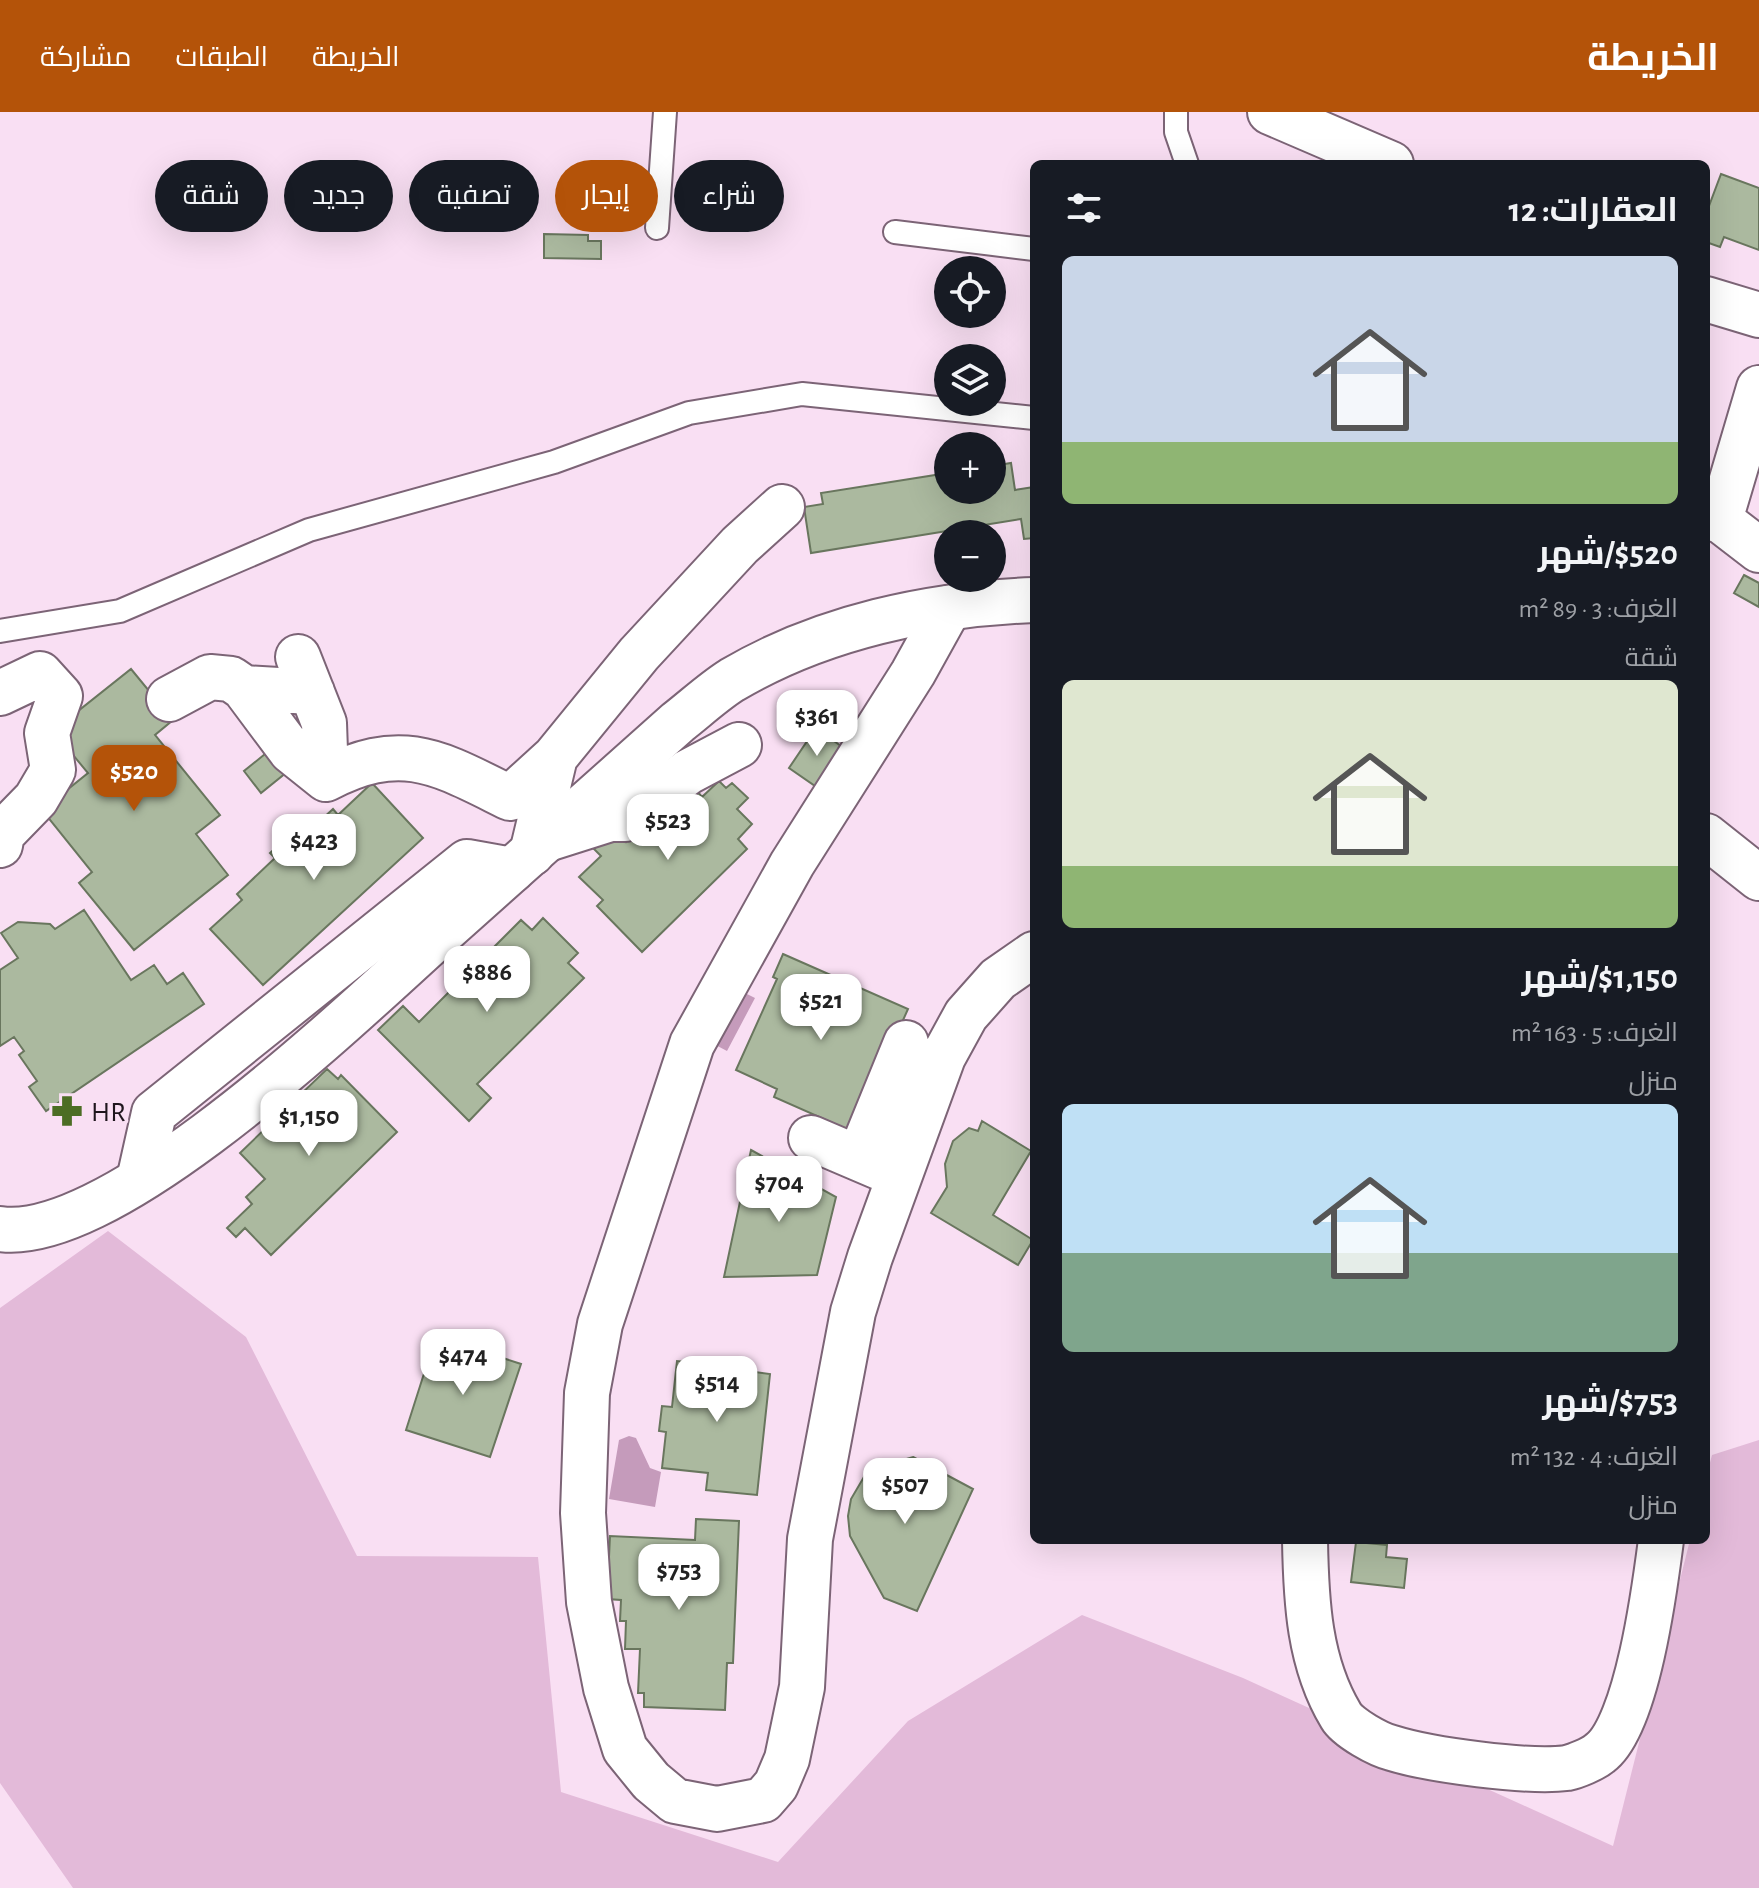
<!DOCTYPE html>
<html lang="ar">
<meta charset="utf-8">
<style>
body{margin:0;font-family:"Alegreya Sans",Cairo,sans-serif;background:#20242c;color:#f1f3f6;direction:rtl;height:100vh;display:flex;flex-direction:column;font-size:30px;white-space:nowrap}
*{box-sizing:border-box;margin:0}
p{font-size:26px;color:#9ea1a6}
.icon{flex:none;width:44px;height:44px;fill:none;stroke:currentColor;stroke-width:2;stroke-linecap:round;stroke-linejoin:round}
.map{position:relative;flex:1;overflow:hidden;direction:ltr}
.details{position:absolute;left:1030px;top:48px;width:680px;height:1384px;display:flex;flex-direction:column;background:#171b24;border-radius:12px;box-shadow:0 8px 32px #0002;direction:rtl}
.details>*{flex:none}
.top-card{position:absolute;left:24px;top:48px;width:760px;height:72px;direction:rtl;display:flex;gap:16px}
.tools{position:absolute;left:934px;top:144px;display:grid;gap:16px}
.tools a{display:grid;place-items:center;width:72px;height:72px;border-radius:50%;background:#171b24;box-shadow:0 8px 32px #0002;font-size:40px}
.price{position:absolute;translate:-50% -68px;padding:0 18px;border-radius:16px;background:#fff;color:#222;font-size:26px;line-height:52px;filter:drop-shadow(0 2px 4px #0008)}
.price::after{content:'';position:absolute;left:50%;top:48px;width:24px;height:18px;margin-left:-12px;background:inherit;clip-path:polygon(0 0,100% 0,50% 100%)}
.price.active{background:#b45309;color:#fff}
ul{padding:0;list-style:none}
li{display:grid;align-content:center;gap:16px;height:424px;padding:0 32px}
li span{display:grid;place-items:center;height:248px;border-radius:12px;color:#555}
li>.icon{margin-inline-start:auto}
span .icon{width:144px;height:144px;fill:#fffc;stroke-width:1}
li b{font-size:34px}
h2{display:flex;justify-content:space-between;align-items:center;height:96px;padding:0 32px;font-size:34px}
.chip{padding:0 28px;border-radius:36px;background:#171b24;box-shadow:0 8px 32px #0002;font-size:28px;line-height:72px}
.chip.active{background:#b45309;color:#fff}
header{display:flex;align-items:center;gap:48px;box-sizing:border-box;height:112px;padding:0 40px;background:#b45309;color:#fff}
header strong{font-size:38px}
nav{display:flex;gap:44px;margin-inline-start:auto;font-size:28px}
.map>svg:first-child{display:block}
</style>
<header>
<strong>الخريطة</strong>
<nav><a>الخريطة</a><a>الطبقات</a><a>مشاركة</a></nav>
</header>
<div class="map">
<svg width="1759" height="1776" viewBox="0 0 1759 1776">
<rect width="100%" height="100%" fill="#f9dff3"/>
<!-- green -->
<path fill="#e3bad9" d="M 108,1119 L 246,1225 L 357,1444 L 538,1445 L 561,1680 L 778,1750 L 908,1609 L 1082,1503 L 1243,1566 L 1613,1734 L 1690,1428 L 1706,1428 L 1706,1366 L 1712,1343 L 1759,1328 L 1759,1776 L 73,1776 L 0,1671 L 0,1196 Z"/>
<!-- water -->
<path fill="#c59bbb" d="M 735,876 L 755,886 L 727,939 L 708,929 Z
M 629,1324 L 636,1326 L 650,1356 L 661,1360 L 655,1395 L 609,1387 L 619,1328 Z"/>
<!-- building -->
<path fill="#abb99f" stroke="#69765e" stroke-width="2" d="M 1721,62 L 1759,76 L 1759,138 L 1724,125 L 1720,135 L 1706,130 L 1706,102 Z
M 544,122 L 588,123 L 588,129 L 601,129 L 601,147 L 544,146 Z
M 1011,351 L 1015,378 L 1034,375 L 1034,426 L 1024,427 L 1021,407 L 811,441 L 804,395 L 823,392 L 821,381 L 948,361 L 948,378 L 992,378 L 992,354 Z
M 1744,463 L 1759,471 L 1759,495 L 1734,481 Z
M 131,557 L 173,608 L 155,623 L 220,703 L 196,722 L 228,763 L 134,838 L 79,771 L 92,760 L 42,698 L 88,661 L 53,619 Z
M 816,616 L 845,637 L 818,676 L 789,656 Z
M 270,638 L 287,660 L 261,681 L 244,659 Z
M 719,669 L 726,676 L 732,671 L 748,686 L 737,697 L 752,712 L 738,727 L 747,737 L 642,840 L 597,794 L 603,788 L 579,765 L 601,744 L 594,737 L 614,717 L 626,730 L 667,690 L 676,699 L 697,679 L 702,685 Z
M 372,671 L 423,726 L 263,873 L 210,817 L 242,788 L 237,782 L 275,746 L 270,741 L 289,724 L 296,731 L 333,697 L 338,703 Z
M 84,798 L 131,868 L 154,853 L 167,872 L 183,861 L 204,892 L 46,999 L 29,975 L 37,969 L 19,943 L 24,939 L 14,925 L 0,934 L 0,858 L 18,846 L 1,821 L 18,810 L 50,812 L 55,817 Z
M 543,806 L 578,841 L 568,851 L 584,866 L 477,972 L 491,986 L 469,1009 L 378,918 L 403,894 L 419,910 L 521,808 L 532,818 Z
M 783,842 L 908,897 L 853,1020 L 774,985 L 777,977 L 736,958 L 777,867 L 773,865 Z
M 327,957 L 338,967 L 341,963 L 397,1020 L 271,1143 L 245,1116 L 236,1125 L 227,1116 L 252,1092 L 246,1085 L 265,1067 L 240,1041 Z
M 982,1009 L 1031,1039 L 993,1103 L 1033,1128 L 1018,1153 L 931,1101 L 947,1075 L 945,1052 L 953,1029 L 969,1016 L 978,1019 Z
M 751,1038 L 836,1085 L 817,1163 L 724,1165 Z
M 436,1224 L 521,1252 L 490,1345 L 406,1318 Z
M 698,1245 L 727,1248 L 726,1256 L 770,1262 L 757,1383 L 706,1378 L 708,1361 L 662,1356 L 666,1320 L 659,1319 L 662,1294 L 672,1295 L 677,1249 L 697,1251 Z
M 913,1345 L 973,1377 L 917,1499 L 884,1486 L 850,1424 L 848,1404 L 851,1387 L 868,1358 Z
M 696,1407 L 739,1409 L 733,1551 L 727,1551 L 725,1598 L 644,1595 L 644,1581 L 638,1581 L 640,1537 L 625,1537 L 626,1509 L 620,1509 L 621,1488 L 607,1487 L 610,1424 L 695,1428 Z
M 1356,1430 L 1387,1433 L 1386,1445 L 1407,1447 L 1404,1476 L 1351,1470 Z"/>
<g fill="none" stroke-linecap="round" stroke-linejoin="round">
<defs>
<path id="service" d="M 1176,0 L 1176,20 L 1187,52
M 657,116 L 665,0
M 895,120 L 1034,137
M 0,519 L 120,499 L 309,418 L 554,350 L 689,301 L 802,282 L 1034,306"/>
<path id="minor" d="M 1270,0 L 1391,52
M 1706,187 L 1759,203
M 1706,406 L 1720,408 L 1759,276
M 1720,408 L 1759,438
M 949,496 L 913,561 L 792,752 L 692,932 L 600,1212 L 587,1281 L 583,1401 L 589,1490 L 606,1576 L 625,1637 L 651,1669 L 675,1689 L 717,1697 L 763,1688 L 776,1673 L 787,1647 L 802,1575 L 810,1427 L 853,1200 L 870,1145 L 943,945 L 966,903 L 998,867 L 1034,842
M 298,545 L 324,611 L 326,667
M 244,576 L 291,639 L 326,667
M 0,581 L 40,562 L 60,584 L 47,621 L 53,658 L 36,687 L 2,722 L 0,733
M 169,587 L 210,565 L 231,567 L 244,576 L 312,580
M 326,667 C 403,627 439,651 510,686 L 555,645
M 547,727 L 610,707 L 625,707 L 688,660 L 739,633
M 532,741 L 555,645 L 639,542 L 740,433 L 782,395
M 811,1026 L 886,1058
M 859,1046 L 906,931
M 139,1068 L 154,1001 L 467,750 L 512,758
M 1305,1428 C 1306,1489 1309,1551 1341,1604 C 1348,1616 1379,1633 1392,1636 C 1430,1648 1528,1661 1567,1656 C 1576,1654 1593,1647 1600,1641 C 1637,1614 1655,1475 1661,1428"/>
<path id="secondary" d="M 1706,724 L 1759,766
M 0,1117 C 115,1133 362,892 448,815 C 525,747 601,678 678,610 C 696,596 713,580 732,568 C 822,515 930,492 1034,488"/>
</defs>
<!-- service casing -->
<use href="#service" stroke="#7c6476" stroke-width="26"/>
<!-- minor casing -->
<use href="#minor" stroke="#7c6476" stroke-width="48"/>
<!-- secondary casing -->
<use href="#secondary" stroke="#7c6476" stroke-width="48"/>
<!-- service -->
<use href="#service" stroke="#fff" stroke-width="22"/>
<!-- minor -->
<use href="#minor" stroke="#fff" stroke-width="44"/>
<!-- secondary -->
<use href="#secondary" stroke="#fff" stroke-width="44"/>
</g>
<!-- icons -->
<defs>
<symbol id="pharmacy-bare" viewBox="-9 -9 18 18"><path d="M-2-6h4v4h4v4h-4v4h-4v-4h-4v-4h4Z" fill="#4c6d24" stroke="#f9dff3" stroke-width="2.5" paint-order="stroke"/></symbol>
</defs>
<g fill-rule="evenodd">
<use href="#pharmacy-bare" x="45" y="977" width="44" height="44"/>
</g>
<g text-anchor="middle" stroke-width="7" stroke-linejoin="round" paint-order="stroke">
<!-- poi labels -->
<g font-size="28" fill="#1f161d" stroke="#f9dff3" text-anchor="start">
<text x="91" y="1009">HR</text>
</g>
</g>
</svg>
<div class="tools">
<a><svg class="icon" aria-label="locate" viewBox="0 0 24 24"><circle cx="12" cy="12" r="6"/><path d="M12 2v4M12 18v4M2 12h4M18 12h4"/></svg></a>
<a><svg class="icon" aria-label="layers" viewBox="0 0 24 24"><path d="M12 4l9 5-9 5-9-5zM3 14l9 5 9-5"/></svg></a>
<a>+</a>
<a>−</a>
</div>
<b class="price" style="left:817px;top:646px">$361</b>
<b class="price active" style="left:134px;top:701px">$520</b>
<b class="price" style="left:668px;top:750px">$523</b>
<b class="price" style="left:314px;top:770px">$423</b>
<b class="price" style="left:487px;top:902px">$886</b>
<b class="price" style="left:821px;top:930px">$521</b>
<b class="price" style="left:309px;top:1046px">$1,150</b>
<b class="price" style="left:779px;top:1112px">$704</b>
<b class="price" style="left:463px;top:1285px">$474</b>
<b class="price" style="left:717px;top:1312px">$514</b>
<b class="price" style="left:905px;top:1414px">$507</b>
<b class="price" style="left:679px;top:1500px">$753</b>
<div class="top-card">
<a class="chip">شراء</a>
<a class="chip active">إيجار</a>
<a class="chip">تصفية</a>
<a class="chip">جديد</a>
<a class="chip">شقة</a>
</div>
<section class="details">
<h2>العقارات: 12<svg class="icon" aria-label="filters" viewBox="0 0 24 24"><path d="M4 7h16M4 17h16"/><circle cx="9" cy="7" r="2"/><circle cx="15" cy="17" r="2"/></svg></h2>
<ul>
<li><span style="background:linear-gradient(#c9d6e8 75%,#8fb573 0)"><svg class="icon" aria-label="home" viewBox="0 0 24 24"><path d="M3 11l9-7 9 7M6 9v11h12V9"/></svg></span><div><b>$520/شهر</b><p>الغرف: 3 · 89 m²</p><p>شقة</p></div></li>
<li><span style="background:linear-gradient(#dfe7d0 75%,#8fb573 0)"><svg class="icon" aria-label="home" viewBox="0 0 24 24"><path d="M3 11l9-7 9 7M6 9v11h12V9"/></svg></span><div><b>$1,150/شهر</b><p>الغرف: 5 · 163 m²</p><p>منزل</p></div></li>
<li><span style="background:linear-gradient(#bfe0f5 60%,#7fa58c 0)"><svg class="icon" aria-label="home" viewBox="0 0 24 24"><path d="M3 11l9-7 9 7M6 9v11h12V9"/></svg></span><div><b>$753/شهر</b><p>الغرف: 4 · 132 m²</p><p>منزل</p></div></li>
</ul>
</section>
</div>
